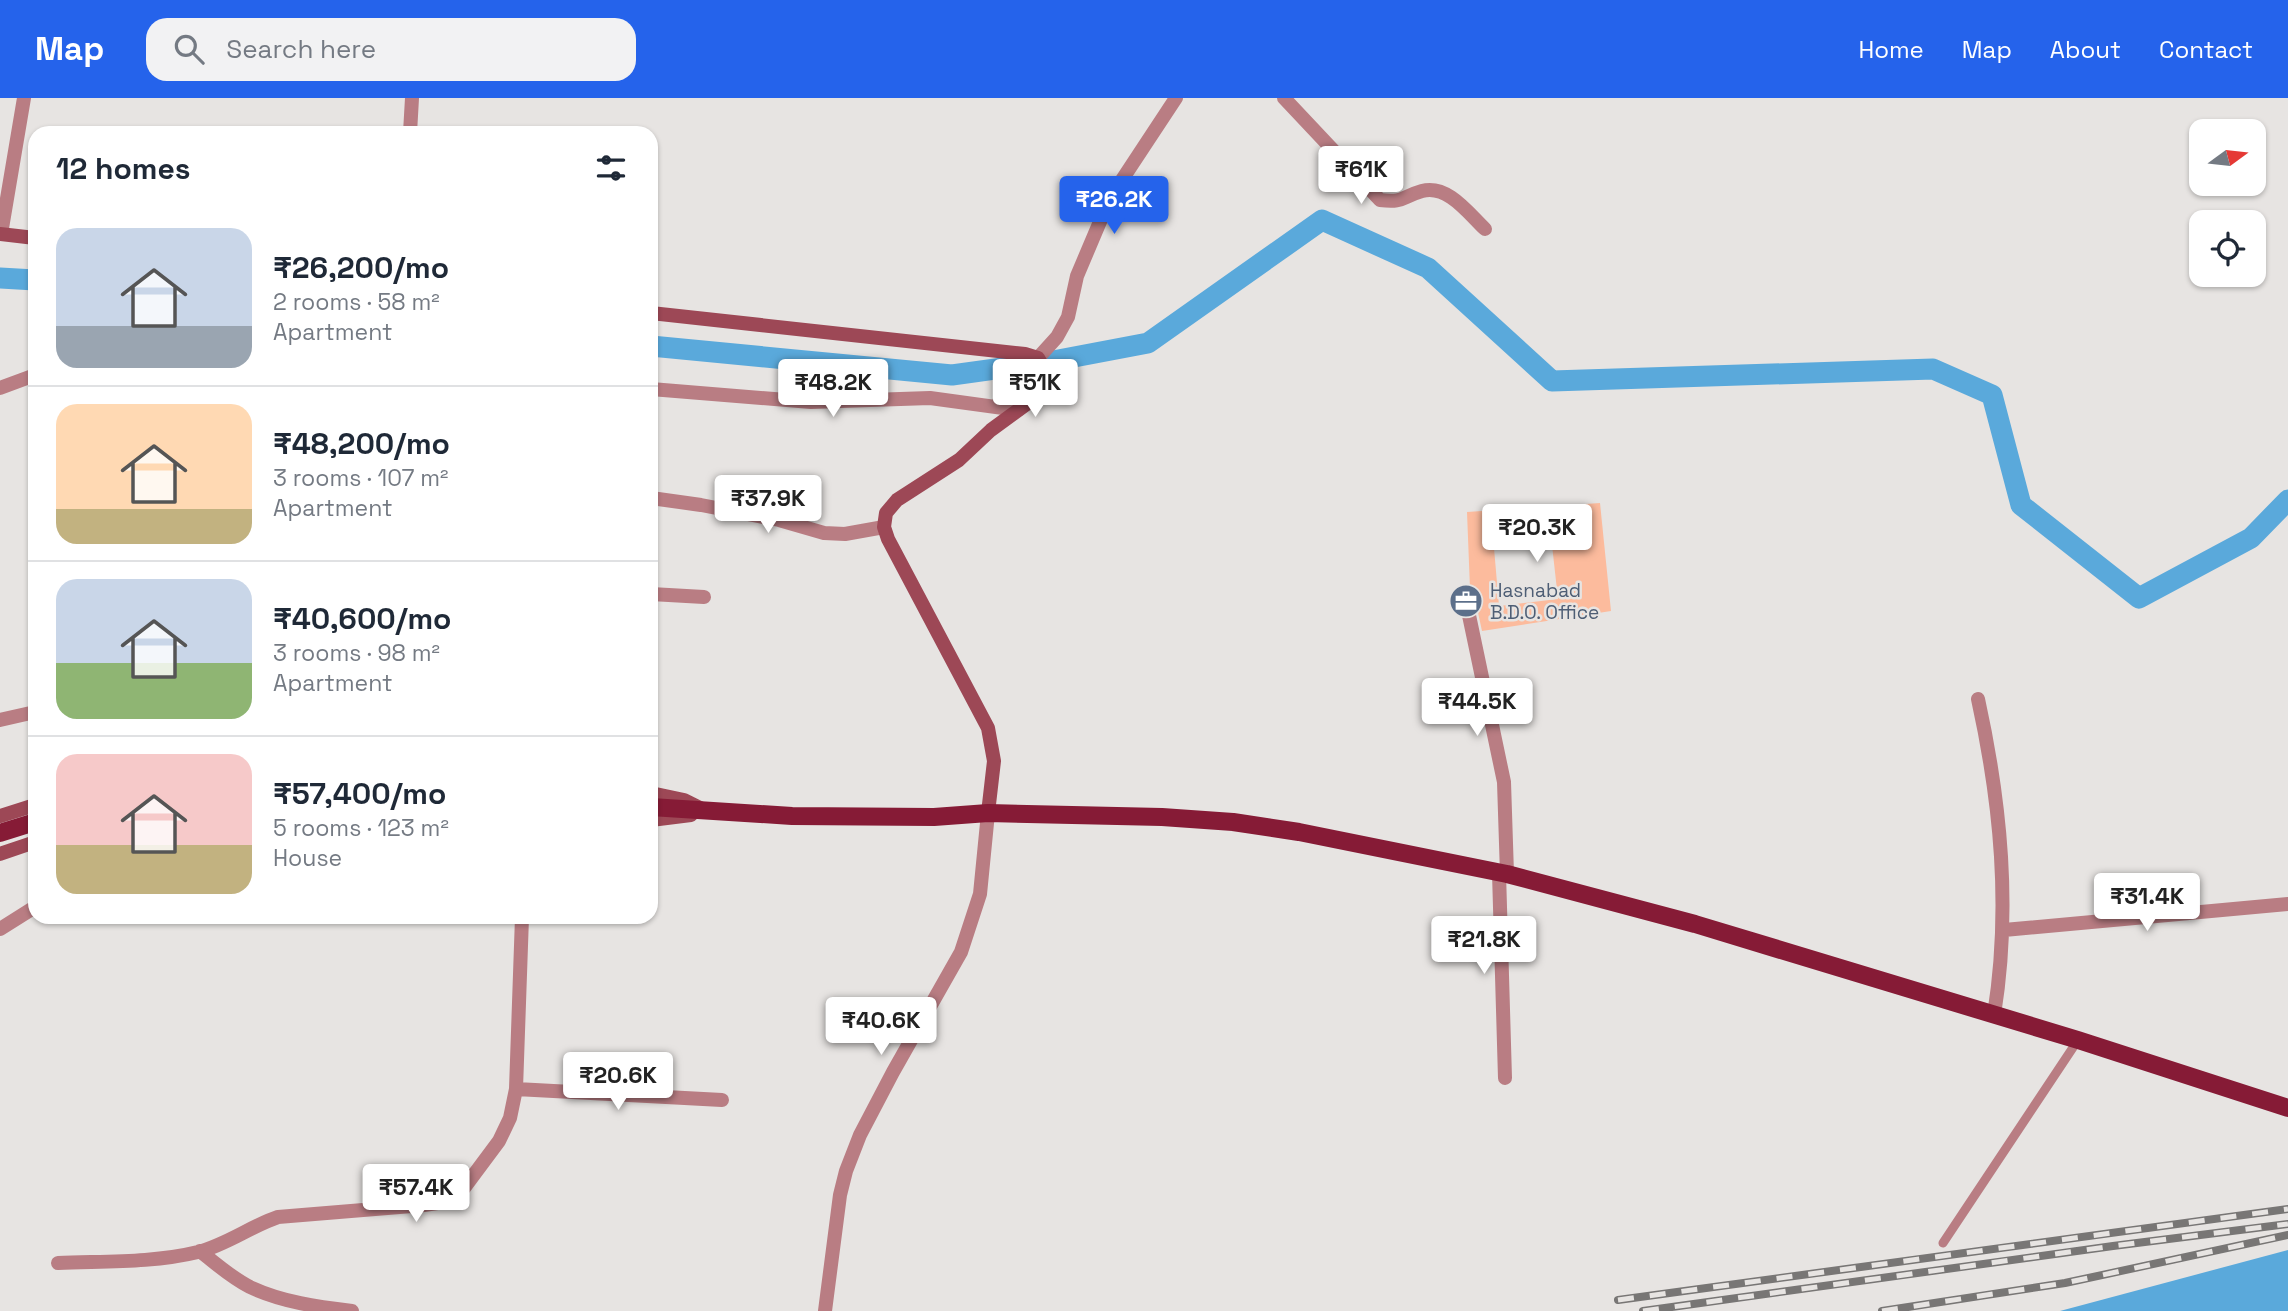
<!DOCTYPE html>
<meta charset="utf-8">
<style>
body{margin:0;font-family:"Space Grotesk",sans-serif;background:#f2f2f3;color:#1f2937;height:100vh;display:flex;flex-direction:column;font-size:26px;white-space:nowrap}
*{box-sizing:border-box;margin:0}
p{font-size:23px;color:#747a83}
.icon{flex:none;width:38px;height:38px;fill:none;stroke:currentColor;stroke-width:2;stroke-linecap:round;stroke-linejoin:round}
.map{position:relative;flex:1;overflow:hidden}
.drawer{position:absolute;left:28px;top:28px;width:630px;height:798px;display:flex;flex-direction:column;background:#fff;border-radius:21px;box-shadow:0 2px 5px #0004}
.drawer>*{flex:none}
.needle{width:46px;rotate:75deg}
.fabs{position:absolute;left:2189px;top:21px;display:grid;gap:14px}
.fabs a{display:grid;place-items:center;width:77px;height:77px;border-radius:14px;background:#fff;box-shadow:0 2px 5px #0004;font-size:35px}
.price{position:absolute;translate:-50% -60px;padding:0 16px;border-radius:7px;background:#fff;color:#222;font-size:23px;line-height:46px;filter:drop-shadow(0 2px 4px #0008)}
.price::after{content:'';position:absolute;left:50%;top:42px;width:21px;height:16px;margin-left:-10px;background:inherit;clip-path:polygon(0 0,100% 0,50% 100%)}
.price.current{background:#2563eb;color:#fff}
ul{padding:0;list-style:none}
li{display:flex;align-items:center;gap:21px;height:175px;padding:0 28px}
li+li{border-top:2px solid #e0e1e3}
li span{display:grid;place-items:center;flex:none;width:196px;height:140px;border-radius:21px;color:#555}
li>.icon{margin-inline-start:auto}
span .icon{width:84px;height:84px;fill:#fffc;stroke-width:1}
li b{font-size:30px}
h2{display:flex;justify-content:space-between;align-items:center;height:84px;padding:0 28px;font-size:30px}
header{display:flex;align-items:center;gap:42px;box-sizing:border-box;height:98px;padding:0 35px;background:#2563eb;color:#fff}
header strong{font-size:33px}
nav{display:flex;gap:38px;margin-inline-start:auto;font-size:24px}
.search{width:490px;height:63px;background:#f2f2f3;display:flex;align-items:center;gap:18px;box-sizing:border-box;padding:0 24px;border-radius:21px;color:#747a83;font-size:26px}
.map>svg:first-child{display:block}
</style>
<header>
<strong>Map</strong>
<div class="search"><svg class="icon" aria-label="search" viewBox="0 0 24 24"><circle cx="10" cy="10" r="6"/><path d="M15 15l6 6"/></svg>Search here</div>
<nav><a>Home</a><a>Map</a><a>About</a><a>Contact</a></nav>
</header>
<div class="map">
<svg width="2288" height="1213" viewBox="0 0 2288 1213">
<rect width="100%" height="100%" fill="#e7e4e2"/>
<!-- water -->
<path fill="#5aa9db" d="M 2288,1152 L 2288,1213 L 2060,1213 Z"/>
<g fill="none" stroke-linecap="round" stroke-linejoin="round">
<!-- canal -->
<path stroke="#5aa9db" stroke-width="21" d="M 0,180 L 35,182
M 651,248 L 952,277 L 1025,267
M 1053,263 L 1148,245 L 1322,122 L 1428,170 L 1552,283 L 1933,271 L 1992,297 L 2021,407 L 2139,500 L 2251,440 L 2288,402"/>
</g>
<!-- building -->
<path fill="#fcbb9d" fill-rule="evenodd" d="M 1600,405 L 1611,513 L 1482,533 L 1473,491 L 1470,491 L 1467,414 ZM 1552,447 L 1558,501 L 1499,508 L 1494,450 Z"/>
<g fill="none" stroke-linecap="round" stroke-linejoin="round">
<!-- lane -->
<path stroke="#b97d83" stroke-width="9" d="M 1943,1145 L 2078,942"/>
<!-- street -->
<path stroke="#b97d83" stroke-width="14" d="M 1284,0 L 1380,102 C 1404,105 1401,99 1422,93 C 1448,86 1469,116 1485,131
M 410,35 L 412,0
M 1,136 L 24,0
M 1038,260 L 1057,239 L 1068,219 L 1077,178 L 1110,100 L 1176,0
M 0,290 L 35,277
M 651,291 L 811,304 L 930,300 L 1018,312
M 651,400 L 701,407 L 779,422 L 824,435 L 845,436 L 884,429
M 651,496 L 704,499
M 1466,503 L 1504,684 L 1507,776
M 1978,601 C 2001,706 2011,811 1994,917
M 0,622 L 35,614
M 1499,775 L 1505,980
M 0,831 L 35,809
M 2004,832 L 2288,806
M 516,991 L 722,1002
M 200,1153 C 216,1166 232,1180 250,1189 C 282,1204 318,1209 352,1213
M 58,1165 C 104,1163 153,1165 198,1154 C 226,1147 251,1128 278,1119 L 424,1107 L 444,1104 L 464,1090 L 499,1043 L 510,1020 L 516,991 L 522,819
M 825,1213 L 840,1097 L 846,1073 L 860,1037 L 893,974 L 961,854 L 980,796 L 988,715"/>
<!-- secondary -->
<path stroke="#9d4856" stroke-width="14" d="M 0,136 L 35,140
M 651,215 L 1025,256 L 1038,260 L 1043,269 L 1045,285 L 1032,302 L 991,332 L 959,362 L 897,402 L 886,415 L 884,429 L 888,441 L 988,630 L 994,663 L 988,715
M 651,695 L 684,702 L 702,711
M 0,718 L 35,707
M 651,722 L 691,717
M 0,756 L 35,744"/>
<!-- primary -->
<path stroke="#861b36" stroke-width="18" d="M 651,709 L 792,718 L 934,719 L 988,715 L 1162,719 L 1233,724 L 1299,734 L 1507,776 L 1695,826 L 2078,942 L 2288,1010
M 0,735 L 35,724"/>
<defs>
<path id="rail" d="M 1618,1202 L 2288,1111
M 1643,1213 L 2113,1148 L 2288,1126
M 1882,1213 L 2065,1185 L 2288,1137"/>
</defs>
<!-- rail casing -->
<use href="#rail" stroke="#787675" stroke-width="8"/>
<!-- rail -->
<use href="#rail" stroke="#e7e4e2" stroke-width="5" stroke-dasharray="16" stroke-linecap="butt"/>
</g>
<!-- icons -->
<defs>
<symbol id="office-disc" viewBox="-11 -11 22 22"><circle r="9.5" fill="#5c6f8a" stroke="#e7e4e2"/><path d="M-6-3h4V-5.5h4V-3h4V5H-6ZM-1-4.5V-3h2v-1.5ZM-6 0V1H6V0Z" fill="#fff"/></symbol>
</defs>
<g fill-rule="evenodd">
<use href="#office-disc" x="1447" y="484" width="38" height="38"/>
</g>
<g text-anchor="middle" stroke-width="5" stroke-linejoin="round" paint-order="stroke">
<!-- service labels -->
<g font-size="19" fill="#4e5e75" stroke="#e7e4e2" text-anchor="start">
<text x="1490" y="499">Hasnabad<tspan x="1490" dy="22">B.D.O. Office</tspan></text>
</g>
</g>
</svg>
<div class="fabs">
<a><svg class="needle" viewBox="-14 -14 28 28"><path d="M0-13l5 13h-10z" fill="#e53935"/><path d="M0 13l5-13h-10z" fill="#747a83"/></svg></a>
<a><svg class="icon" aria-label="locate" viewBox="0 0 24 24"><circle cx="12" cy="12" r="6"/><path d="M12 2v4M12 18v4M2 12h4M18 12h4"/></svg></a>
</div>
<b class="price" style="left:1361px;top:108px">₹61K</b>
<b class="price current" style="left:1114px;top:138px">₹26.2K</b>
<b class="price" style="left:833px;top:321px">₹48.2K</b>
<b class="price" style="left:1035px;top:321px">₹51K</b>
<b class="price" style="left:768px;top:437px">₹37.9K</b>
<b class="price" style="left:1537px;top:466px">₹20.3K</b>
<b class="price" style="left:1477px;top:640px">₹44.5K</b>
<b class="price" style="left:2147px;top:835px">₹31.4K</b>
<b class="price" style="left:1484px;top:878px">₹21.8K</b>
<b class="price" style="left:881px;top:959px">₹40.6K</b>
<b class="price" style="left:618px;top:1014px">₹20.6K</b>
<b class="price" style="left:416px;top:1126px">₹57.4K</b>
<section class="drawer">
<h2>12 homes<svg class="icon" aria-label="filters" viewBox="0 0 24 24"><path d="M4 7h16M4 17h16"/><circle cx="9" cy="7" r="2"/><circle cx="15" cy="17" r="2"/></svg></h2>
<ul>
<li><span style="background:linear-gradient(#c9d6e8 70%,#9aa5b1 0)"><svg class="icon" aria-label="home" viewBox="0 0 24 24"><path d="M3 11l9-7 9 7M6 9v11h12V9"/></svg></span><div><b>₹26,200/mo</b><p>2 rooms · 58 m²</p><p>Apartment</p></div></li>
<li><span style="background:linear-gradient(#ffd9b3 75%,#c2b280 0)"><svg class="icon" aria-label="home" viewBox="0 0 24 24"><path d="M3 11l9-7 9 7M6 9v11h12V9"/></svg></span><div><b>₹48,200/mo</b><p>3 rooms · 107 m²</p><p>Apartment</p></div></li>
<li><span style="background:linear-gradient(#c9d6e8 60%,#8fb573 0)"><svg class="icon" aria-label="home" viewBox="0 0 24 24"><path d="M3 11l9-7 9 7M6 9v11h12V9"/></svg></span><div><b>₹40,600/mo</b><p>3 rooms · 98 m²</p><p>Apartment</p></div></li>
<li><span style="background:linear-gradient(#f6c9c9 65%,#c2b280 0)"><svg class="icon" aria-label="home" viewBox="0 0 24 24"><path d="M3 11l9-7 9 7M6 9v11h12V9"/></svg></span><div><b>₹57,400/mo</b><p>5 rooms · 123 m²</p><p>House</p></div></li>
</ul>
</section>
</div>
